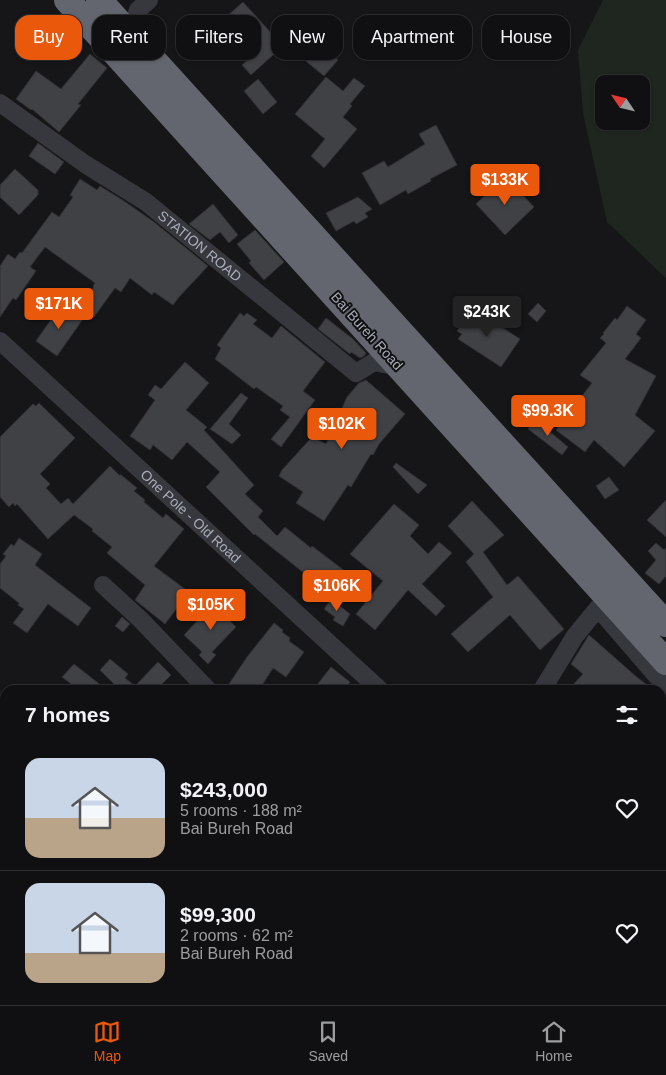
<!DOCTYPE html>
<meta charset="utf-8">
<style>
body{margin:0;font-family:Arial,sans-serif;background:#19191b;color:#f1f3f6;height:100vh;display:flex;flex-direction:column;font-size:19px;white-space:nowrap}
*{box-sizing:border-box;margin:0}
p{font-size:16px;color:#9c9d9f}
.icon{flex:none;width:28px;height:28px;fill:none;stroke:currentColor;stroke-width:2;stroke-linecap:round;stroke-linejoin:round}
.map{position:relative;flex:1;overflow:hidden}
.details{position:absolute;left:0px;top:685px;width:666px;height:320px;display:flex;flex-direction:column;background:#101012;border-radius:15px 15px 0 0;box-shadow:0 1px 4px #0004,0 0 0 1px #303032}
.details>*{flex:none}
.top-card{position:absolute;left:15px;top:15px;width:636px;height:45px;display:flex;gap:10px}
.needle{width:32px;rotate:305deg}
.controls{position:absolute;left:595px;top:75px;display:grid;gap:10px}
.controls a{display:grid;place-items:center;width:55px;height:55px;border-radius:10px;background:#101012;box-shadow:0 1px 4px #0004,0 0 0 1px #303032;font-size:25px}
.price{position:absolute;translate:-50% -42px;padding:0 11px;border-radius:5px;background:#ea580c;color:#fff;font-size:16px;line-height:32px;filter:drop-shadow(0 1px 2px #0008)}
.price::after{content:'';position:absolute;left:50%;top:30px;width:15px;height:11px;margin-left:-8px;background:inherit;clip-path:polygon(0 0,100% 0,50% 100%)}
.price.on{background:#222;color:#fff}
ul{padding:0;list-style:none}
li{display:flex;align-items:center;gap:15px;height:125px;padding:0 25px}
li+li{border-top:1px solid #303032}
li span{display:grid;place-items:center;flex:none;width:140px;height:100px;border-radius:15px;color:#555}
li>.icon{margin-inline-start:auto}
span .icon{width:60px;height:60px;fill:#fffc;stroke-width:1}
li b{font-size:21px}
h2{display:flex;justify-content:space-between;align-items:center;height:60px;padding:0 25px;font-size:21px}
.chip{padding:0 18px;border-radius:15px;background:#101012;box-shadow:0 1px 4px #0004,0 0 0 1px #303032;font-size:18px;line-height:45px}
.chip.on{background:#ea580c;color:#fff}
.dock{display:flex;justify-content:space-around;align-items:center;height:70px;border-top:1px solid #303032;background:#101012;font-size:14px;color:#9c9d9f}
.dock a{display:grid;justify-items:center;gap:2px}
.dock .on{color:#ea580c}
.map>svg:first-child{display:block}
</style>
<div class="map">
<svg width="666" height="1005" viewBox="0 0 666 1005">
<rect width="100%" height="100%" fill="#161618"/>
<!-- green -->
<path fill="#1e261f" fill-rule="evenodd" d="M 603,0 L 666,0 L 666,278 L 607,222 L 583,113 L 578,50 ZM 604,84 L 641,84 L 641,121 L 604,121 Z"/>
<!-- building -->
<path fill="#404145" stroke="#303034" d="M 243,2 L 283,46 L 251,75 L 242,65 L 248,60 L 216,26 Z
M 315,41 L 338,60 L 324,76 L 301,57 Z
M 90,54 L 107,68 L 78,104 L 81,105 L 59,132 L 32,109 L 31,110 L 16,99 L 36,71 L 61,89 Z
M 326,77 L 343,91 L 354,78 L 365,86 L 350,104 L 352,106 L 343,117 L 357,129 L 324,168 L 311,156 L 325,139 L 295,114 Z
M 258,79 L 277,102 L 263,114 L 244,91 Z
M 436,125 L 457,165 L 430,179 L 431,181 L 408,194 L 406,190 L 380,205 L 362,173 L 384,161 L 388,167 L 425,144 L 419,134 Z
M 38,143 L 64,162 L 55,174 L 29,156 Z
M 15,169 L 38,190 L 38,195 L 19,215 L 0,197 L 0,185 Z
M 505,176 L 534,207 L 505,235 L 476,204 Z
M 80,179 L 97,190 L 100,186 L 124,201 L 154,222 L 208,266 L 179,297 L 173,305 L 154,292 L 152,295 L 130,278 L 121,292 L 115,288 L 94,317 L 79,306 L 94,287 L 93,286 L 95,283 L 45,247 L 30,267 L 36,271 L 16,300 L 13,298 L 0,317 L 0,266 L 8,254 L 15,259 L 20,252 L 22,253 L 52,212 L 59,217 L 73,197 L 70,195 Z
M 358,197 L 372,209 L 365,213 L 368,217 L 356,224 L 354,221 L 336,231 L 326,213 Z
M 213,204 L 238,235 L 229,243 L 220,232 L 210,240 L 189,224 Z
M 255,230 L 284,262 L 264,280 L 249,263 L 251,261 L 237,244 Z
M 538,303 L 546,311 L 537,322 L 528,314 Z
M 62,304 L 83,319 L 57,356 L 36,341 Z
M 627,306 L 646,320 L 636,334 L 641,338 L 625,359 L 656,376 L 635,415 L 655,431 L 624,467 L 594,440 L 585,452 L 556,430 L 592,383 L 580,375 L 606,343 L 600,338 L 604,334 L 603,333 L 615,318 L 617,320 Z
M 472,308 L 520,339 L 501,367 L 458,339 L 462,334 L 457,331 Z
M 240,313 L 244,316 L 247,313 L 257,320 L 253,324 L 272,338 L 281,326 L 325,362 L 303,391 L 315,400 L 281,447 L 271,439 L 290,417 L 280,410 L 283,406 L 256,387 L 254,389 L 215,359 L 221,348 L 217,345 Z
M 326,318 L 353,339 L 366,353 L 364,356 L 360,358 L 351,352 L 350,354 L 318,329 Z
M 185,362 L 209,383 L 186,410 L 207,427 L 204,430 L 254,485 L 245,494 L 263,511 L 258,517 L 277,536 L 285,527 L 311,548 L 312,546 L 346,572 L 329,593 L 255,534 L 254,535 L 206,487 L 220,472 L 187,442 L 172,460 L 153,445 L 150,450 L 130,436 L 155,400 L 148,395 L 155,385 L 161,389 Z
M 366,380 L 405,414 L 379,444 L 373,455 L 371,454 L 351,487 L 348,485 L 324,521 L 296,503 L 303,492 L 279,476 L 282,470 L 312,437 L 326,444 L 347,397 L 359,383 Z
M 241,393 L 248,398 L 229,424 L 241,435 L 232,444 L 210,429 Z
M 39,403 L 75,438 L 40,474 L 50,484 L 46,488 L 61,504 L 68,498 L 73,504 L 110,466 L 120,476 L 120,474 L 137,488 L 134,491 L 145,500 L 144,502 L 163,518 L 166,514 L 184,529 L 154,566 L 189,592 L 165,624 L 135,600 L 145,585 L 107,553 L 112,547 L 92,531 L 93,529 L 74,515 L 48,539 L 17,504 L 15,506 L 13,503 L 9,507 L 0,497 L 0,437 L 33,404 L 36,406 Z
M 535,419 L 568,447 L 562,455 L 528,429 Z
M 396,463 L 427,485 L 418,494 L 393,467 Z
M 609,477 L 619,490 L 605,499 L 596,486 Z
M 666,500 L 666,537 L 647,520 Z
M 472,501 L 504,535 L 483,552 L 507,585 L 518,576 L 564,629 L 540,650 L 510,615 L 468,652 L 451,634 L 493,597 L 466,562 L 474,554 L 448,526 Z
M 394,504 L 419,525 L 410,536 L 428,554 L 439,542 L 452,553 L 422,584 L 445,606 L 436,616 L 408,590 L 375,630 L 356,614 L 383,581 L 350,554 Z
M 19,538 L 42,554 L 35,565 L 91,608 L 78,626 L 48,604 L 27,633 L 13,623 L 24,609 L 18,605 L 19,603 L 0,588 L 0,564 L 6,556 L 3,554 L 11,544 L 14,546 Z
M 656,543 L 664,550 L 666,548 L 666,576 L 659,584 L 645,573 L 656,560 L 648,551 Z
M 331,599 L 350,614 L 343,626 L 333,620 L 335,617 L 324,609 Z
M 219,604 L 232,617 L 229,620 L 236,627 L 212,652 L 216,655 L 208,664 L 199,655 L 202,652 L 184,635 L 212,605 L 215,608 Z
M 122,617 L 130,624 L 123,632 L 115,626 Z
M 274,623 L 283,630 L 282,632 L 290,638 L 289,641 L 304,652 L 286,677 L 273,668 L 259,690 L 225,690 L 247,657 Z
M 589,635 L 639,679 L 655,690 L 568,690 L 583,674 L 571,664 Z
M 110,659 L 128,674 L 125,678 L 135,686 L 158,662 L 171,675 L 156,690 L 120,690 L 100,670 Z
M 74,664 L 107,690 L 79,690 L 62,677 Z
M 331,667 L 350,682 L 344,690 L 313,690 Z"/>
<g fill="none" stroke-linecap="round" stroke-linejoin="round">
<!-- minor -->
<g stroke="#37383d" stroke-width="18">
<path d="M 130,35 L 138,10 L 149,0"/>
<path id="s1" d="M 0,103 L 85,164 L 146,202 L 356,373 L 374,362 L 399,367"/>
<path id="s2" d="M 0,341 L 380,690"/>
<path d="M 103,585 L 141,620 L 208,690"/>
<path d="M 542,690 L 575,636 L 598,608 L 666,687"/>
<path d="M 661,935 L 666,939"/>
<path d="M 0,977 L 5,982"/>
<path d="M 24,1000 L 29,1005"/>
<path d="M 650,1000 L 652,1005"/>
<path d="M 155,1005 L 157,1000"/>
<path d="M 318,1005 L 321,1000"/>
<path d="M 420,1005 L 423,1000"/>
<path d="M 528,1005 L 531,1000"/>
</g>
<!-- highway -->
<path stroke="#63666e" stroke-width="26" d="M 67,0 L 666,662
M 99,0 L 666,624"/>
</g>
<g text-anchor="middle" stroke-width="4" stroke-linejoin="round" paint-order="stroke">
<!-- street labels -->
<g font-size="14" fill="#a8adb8" stroke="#111113">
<text dy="5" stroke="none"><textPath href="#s1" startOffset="246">STATION ROAD</textPath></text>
<text transform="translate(367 331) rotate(48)" y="5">Bai Bureh Road</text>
<text dy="5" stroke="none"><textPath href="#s2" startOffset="259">One Pole - Old Road</textPath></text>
</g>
</g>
</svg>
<div class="controls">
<a><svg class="needle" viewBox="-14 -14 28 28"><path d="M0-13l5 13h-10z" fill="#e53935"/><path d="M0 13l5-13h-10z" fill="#9c9d9f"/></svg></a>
</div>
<b class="price" style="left:505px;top:206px">$133K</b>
<b class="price" style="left:59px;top:330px">$171K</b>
<b class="price on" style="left:487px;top:338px">$243K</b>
<b class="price" style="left:548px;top:437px">$99.3K</b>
<b class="price" style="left:342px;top:450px">$102K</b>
<b class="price" style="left:337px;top:612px">$106K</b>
<b class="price" style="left:211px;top:631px">$105K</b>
<div class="top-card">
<a class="chip on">Buy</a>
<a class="chip">Rent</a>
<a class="chip">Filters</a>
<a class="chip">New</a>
<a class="chip">Apartment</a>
<a class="chip">House</a>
</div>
<section class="details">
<h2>7 homes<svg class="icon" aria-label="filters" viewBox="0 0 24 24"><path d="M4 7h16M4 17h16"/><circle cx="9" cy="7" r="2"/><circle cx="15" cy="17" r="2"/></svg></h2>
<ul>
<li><span style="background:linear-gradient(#c9d6e8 60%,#b9a48a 0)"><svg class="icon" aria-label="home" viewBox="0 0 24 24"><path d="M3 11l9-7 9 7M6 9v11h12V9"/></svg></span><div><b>$243,000</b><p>5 rooms · 188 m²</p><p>Bai Bureh Road</p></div><svg class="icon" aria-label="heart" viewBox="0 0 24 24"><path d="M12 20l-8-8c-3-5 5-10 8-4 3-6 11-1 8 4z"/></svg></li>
<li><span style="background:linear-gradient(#c9d6e8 70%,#b9a48a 0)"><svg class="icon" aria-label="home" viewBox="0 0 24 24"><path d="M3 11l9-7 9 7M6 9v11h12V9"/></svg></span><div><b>$99,300</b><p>2 rooms · 62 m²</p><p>Bai Bureh Road</p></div><svg class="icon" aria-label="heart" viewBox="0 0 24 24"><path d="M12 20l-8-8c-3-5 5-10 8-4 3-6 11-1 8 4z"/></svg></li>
</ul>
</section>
</div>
<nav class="dock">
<a class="on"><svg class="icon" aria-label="map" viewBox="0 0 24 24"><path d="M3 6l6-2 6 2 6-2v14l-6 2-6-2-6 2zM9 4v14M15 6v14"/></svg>Map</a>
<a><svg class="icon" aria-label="saved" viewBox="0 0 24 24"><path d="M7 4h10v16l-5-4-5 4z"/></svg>Saved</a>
<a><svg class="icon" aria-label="home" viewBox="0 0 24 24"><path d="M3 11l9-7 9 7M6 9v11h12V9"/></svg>Home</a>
</nav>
